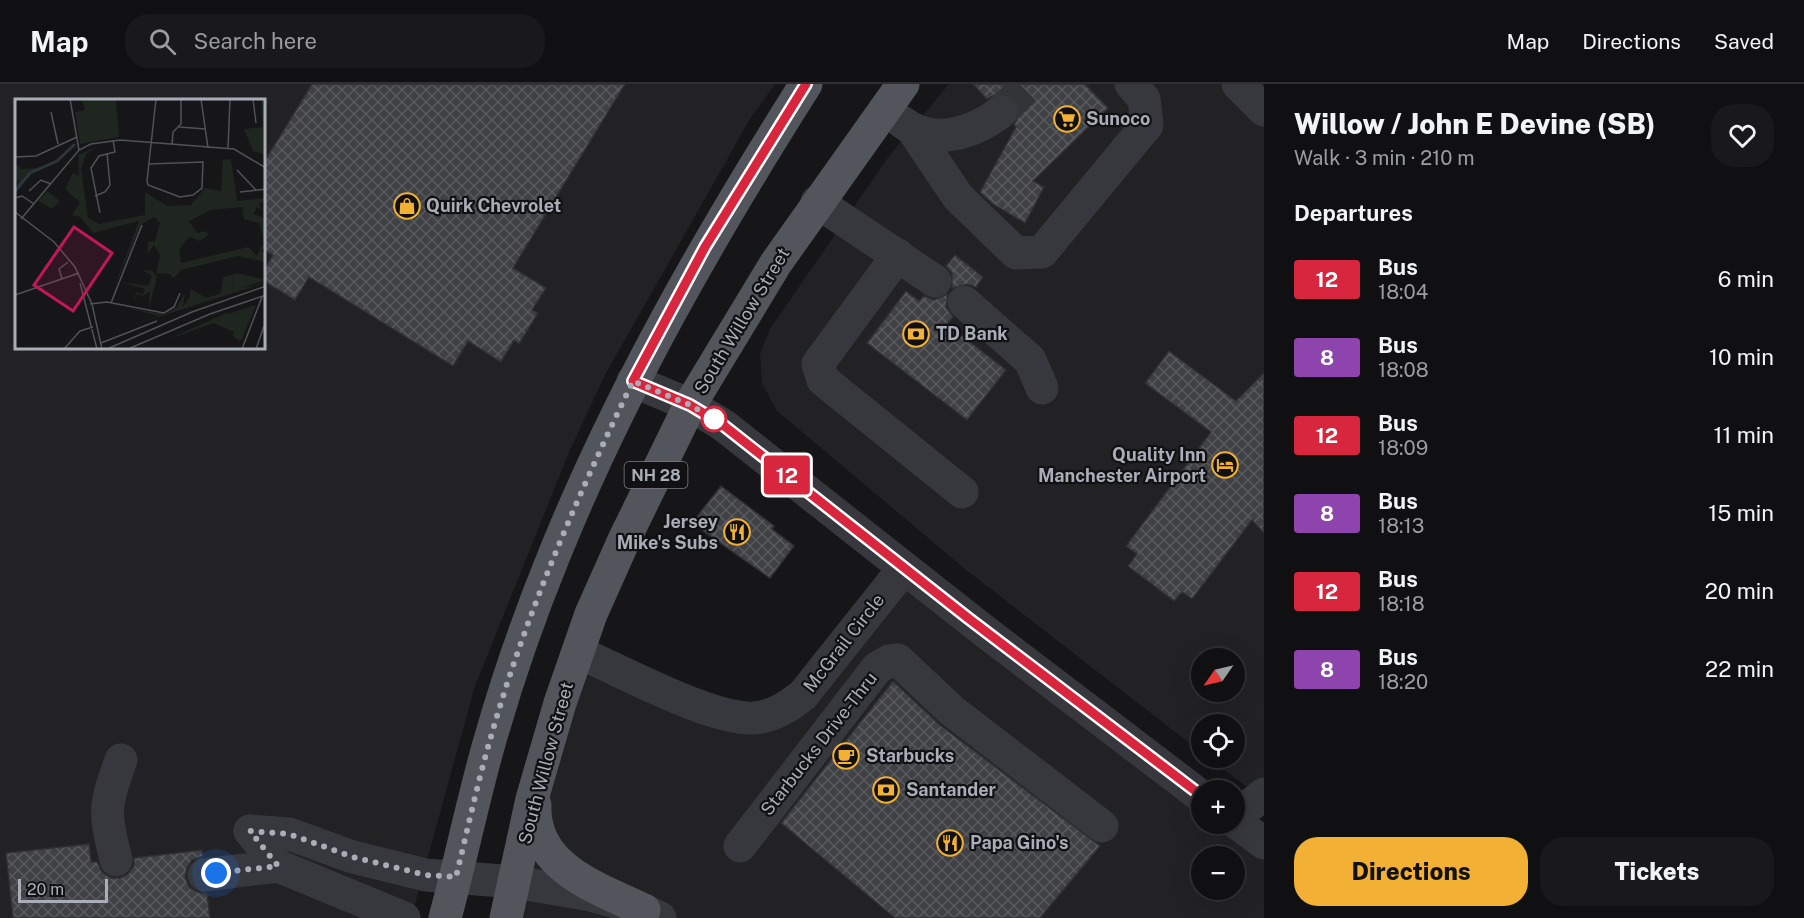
<!DOCTYPE html>
<meta charset="utf-8">
<style>
body{margin:0;font-family:"Public Sans",sans-serif;background:#19191b;color:#f1f3f6;height:100vh;display:flex;flex-direction:column;font-size:22px;white-space:nowrap}
*{box-sizing:border-box;margin:0}
p{font-size:20px;color:#9c9d9f}
.icon{flex:none;width:33px;height:33px;fill:none;stroke:currentColor;stroke-width:2;stroke-linecap:round;stroke-linejoin:round}
.map{position:relative;flex:1;overflow:hidden}
.drawer{display:flex;flex-direction:column;background:#101012;width:540px}
.drawer>*{flex:none}
.badge{padding:0 12px;border-radius:4px;font-size:21px;line-height:39px}
.needle{width:39px;rotate:236deg}
.fabs{position:absolute;left:1191px;top:564px;display:grid;gap:12px}
.fabs a{display:grid;place-items:center;width:54px;height:54px;border-radius:50%;background:#101012;box-shadow:0 6px 24px #0002,0 0 0 2px #303032;font-size:30px}
.scale{position:absolute;left:18px;bottom:15px;width:90px;box-sizing:border-box;padding-left:6px;border:3px solid #a8adb8;border-top:0;font-size:16px;line-height:21px;white-space:nowrap;color:#a8adb8;-webkit-text-stroke:4px #111113;paint-order:stroke}
.you{position:absolute;width:30px;height:30px;margin:-15px;border:4px solid #fff;border-radius:50%;background:#1a73e8;box-shadow:0 0 0 9px #1a73e833}
.map>.badge{position:absolute;translate:-50% -50%;box-shadow:0 0 0 3px #fff}
h2{padding:0 30px;font-size:22px;line-height:54px}
.round{display:grid;place-items:center;flex:none;width:63px;height:63px;border-radius:24px;background:#19191b}
.head{display:flex;align-items:center;justify-content:space-between;height:102px;padding:0 30px}
h1{font-size:28px;font-weight:800;line-height:45px}
.cta{display:flex;gap:12px;margin-top:auto;padding:12px 30px}
.cta a{flex:1;height:69px;border-radius:24px;background:#f2b134;color:#111;font-size:24px;font-weight:800;line-height:69px;text-align:center}
.cta a+a{background:#19191b;color:#f1f3f6}
ul{padding:0;list-style:none}
li{display:flex;align-items:center;gap:18px;height:78px;padding:0 30px}
li div{flex:1}
li b{display:block;font-size:22px}
li em{font-style:normal}
li .badge{min-width:66px;font-weight:700;text-align:center}
header{display:flex;align-items:center;gap:36px;box-sizing:border-box;height:84px;padding:0 30px;background:#101012;border-bottom:2px solid #303032}
header strong{font-size:28px}
nav{display:flex;gap:33px;margin-inline-start:auto;font-size:21px}
.search{width:420px;height:54px;background:#19191b;display:flex;align-items:center;gap:15px;box-sizing:border-box;padding:0 21px;border-radius:24px;color:#9c9d9f;font-size:22px}
main{display:flex;flex:1;min-height:0}
.map>svg:first-child{display:block}
</style>
<header>
<strong>Map</strong>
<div class="search"><svg class="icon" aria-label="search" viewBox="0 0 24 24"><circle cx="10" cy="10" r="6"/><path d="M15 15l6 6"/></svg>Search here</div>
<nav><a>Map</a><a>Directions</a><a>Saved</a></nav>
</header>
<main>
<div class="map">
<svg width="1264" height="834" viewBox="0 0 1264 834">
<defs>
<pattern id="building-cross-hatch" width="8" height="8" patternUnits="userSpaceOnUse" patternTransform="scale(1.5)"><rect width="8" height="8" fill="#404145"/><path d="M0 0l8 8M0 8l8-8" fill="none" stroke="#595a5e"/></pattern>
</defs>
<rect width="100%" height="100%" fill="#161618"/>
<!-- built -->
<g fill="#222225" fill-rule="evenodd">
<path d="M 0,0 L 775,0 L 750,35 L 605,291 L 570,366 L 475,602 L 411,834 L 0,834 ZM 16,16 L 264,16 L 264,264 L 16,264 Z"/>
<path d="M 949,0 L 1264,0 L 1264,716 L 1209,674 L 1234,674 L 1234,640 L 1202,640 L 1201,668 L 965,485 L 776,326 L 762,299 L 760,269 L 770,245 L 889,72 ZM 1202,574 L 1234,574 L 1234,608 L 1202,608 Z"/>
<path d="M 904,484 L 1201,713 L 1202,740 L 1234,740 L 1264,759 L 1264,834 L 506,834 L 578,568 L 772,631 ZM 1202,772 L 1234,772 L 1234,806 L 1202,806 Z"/>
</g>
<!-- building -->
<g fill="url(#building-cross-hatch)" stroke="#303034" stroke-width="1.5">
<path d="M 312,0 L 625,0 L 513,184 L 546,204 L 532,226 L 538,229 L 519,260 L 514,256 L 501,278 L 468,257 L 453,282 L 309,193 L 295,216 L 264,197 L 264,186 L 273,171 L 264,166 L 264,78 Z"/>
<path d="M 973,0 L 1085,0 L 1108,24 L 1033,97 L 1044,103 L 1025,139 L 993,120 L 980,108 L 1016,43 L 1014,41 L 1020,27 L 1017,18 L 1010,11 L 1000,9 L 987,15 Z"/>
<path d="M 955,171 L 983,193 L 976,203 L 967,200 L 952,204 L 952,189 L 946,182 Z"/>
<path d="M 906,207 L 919,217 L 924,212 L 934,216 L 948,210 L 946,223 L 953,233 L 947,240 L 1006,286 L 967,336 L 867,259 Z"/>
<path d="M 1169,267 L 1236,317 L 1264,289 L 1264,449 L 1252,436 L 1192,515 L 1182,508 L 1174,517 L 1128,482 L 1137,470 L 1126,462 L 1211,348 L 1145,299 Z"/>
<path d="M 721,402 L 774,442 L 772,445 L 794,462 L 770,494 L 692,439 Z"/>
<path d="M 893,597 L 940,641 L 1100,762 L 1040,834 L 895,834 L 781,739 Z"/>
<path d="M 89,760 L 91,778 L 97,778 L 102,788 L 111,794 L 120,794 L 128,790 L 134,782 L 134,774 L 202,766 L 203,772 L 192,776 L 187,784 L 185,793 L 189,803 L 197,808 L 207,810 L 210,834 L 13,834 L 6,769 Z"/>
</g>
<g fill="none" stroke-linecap="round" stroke-linejoin="round">
<!-- minor-tunnel -->
<path stroke="#333438" stroke-width="33" stroke-dasharray="33 16" stroke-linecap="butt" d="M 1001,28 L 1029,0"/>
<!-- minor -->
<g stroke="#37383d" stroke-width="33">
<path d="M 1238,0 L 1264,26"/>
<path d="M 902,38 C 933,62 972,50 1001,28"/>
<path d="M 913,46 L 958,113 L 1016,169 L 1042,168 L 1147,41 L 1144,15 L 1131,0"/>
<path d="M 817,118 L 935,197"/>
<path d="M 898,171 L 818,280 L 823,296 L 962,408"/>
<path d="M 964,218 L 1030,276 L 1042,304"/>
<path d="M 633,297 L 690,321 L 723,341 L 983,546 L 1202,713"/>
<path d="M 578,568 C 619,586 713,637 754,634 C 774,632 788,623 803,611 L 904,484"/>
<path d="M 1234,734 L 1264,710"/>
<path d="M 1234,737 L 1264,759"/>
<path d="M 250,747 L 289,750 L 353,773 L 426,791 L 515,798 L 591,811 L 644,826 L 660,834"/>
<path d="M 250,747 L 278,782 L 404,834"/>
<path d="M 740,762 L 877,584 L 889,577 L 898,576 L 951,626 L 1102,742"/>
<path d="M 116,776 C 104,726 104,724 121,676"/>
<path d="M 204,791 L 278,782"/>
</g>
<!-- major -->
<g stroke="#53555c" stroke-width="33">
<path d="M 535,721 C 532,783 597,804 644,826"/>
<path d="M 445,834 C 461,775 473,715 490,656 C 508,593 530,530 555,469 C 622,304 711,150 806,0"/>
<path d="M 506,834 L 532,715 L 560,619 L 591,530 L 624,456 L 690,321 L 776,179 L 903,0"/>
</g>
</g>
<g fill="none" stroke-linecap="round" stroke-linejoin="round">
<!-- line casing -->
<g stroke="#fff" stroke-width="14">
<path id="line" d="M 806,0 L 705,163 L 633,297 L 690,321 L 723,341 L 968,534 L 1202,712"/>
</g>
<!-- line -->
<use href="#line" stroke="#d7263d" stroke-width="9"/>
<!-- walk -->
<path stroke="#a8adb8" stroke-width="6" stroke-dasharray="0 10.8" d="M 216,789 L 278,782 L 250,747 L 289,750 L 353,773 L 426,791 L 456,793 C 467,748 477,701 490,656 C 525,532 577,413 633,297 L 690,321 L 714,335"/>
</g>
<!-- icons -->
<defs>
<g id="supermarket-ring" transform="scale(1.35)"><circle r="9.5" fill="#111113" stroke="#f2b134" stroke-width="1.5"/><path d="M-6-5.5h2.5l.6 2H6L4.5 2H-2.5L-4.4-4H-6ZM-1.5 3.2a1.3 1.3 0 1 0 .1 0ZM3 3.2a1.3 1.3 0 1 0 .1 0Z" fill="#f2b134"/></g>
<g id="shop-ring" transform="scale(1.35)"><circle r="9.5" fill="#111113" stroke="#f2b134" stroke-width="1.5"/><path d="M-5-2.5h2.3a2.7 3.5 0 0 1 5.4 0H5L5.5 6h-11ZM-1.5-2.5h3a1.5 2.3 0 0 0-3 0Z" fill="#f2b134"/></g>
<g id="bank-ring" transform="scale(1.35)"><circle r="9.5" fill="#111113" stroke="#f2b134" stroke-width="1.5"/><path d="M-6-4H6V4H-6ZM0-2.3a2.3 2.3 0 1 0 0 4.6a2.3 2.3 0 1 0 0-4.6Z" fill="#f2b134"/></g>
<g id="hotel-ring" transform="scale(1.35)"><circle r="9.5" fill="#111113" stroke="#f2b134" stroke-width="1.5"/><path d="M-6-4.5h1.5V1H6V5H4.5V3h-9V5H-6ZM-4 0a1.8 1.8 0 1 1 3.6 0ZM.5 0V-2.5h3Q6-2.5 6 0Z" fill="#f2b134"/></g>
<g id="restaurant-ring" transform="scale(1.35)"><circle r="9.5" fill="#111113" stroke="#f2b134" stroke-width="1.5"/><path d="M-5-6h1v4h1v-4h1v4h1v-4h1v5L-1.5 .5V6h-2V.5L-5-1ZM5-6V6H3V1.5H1.5Q1.5-4 5-6Z" fill="#f2b134"/></g>
<g id="cafe-ring" transform="scale(1.35)"><circle r="9.5" fill="#111113" stroke="#f2b134" stroke-width="1.5"/><path d="M-5.5-4.5H6V0H3Q3 3.5 0 3.5H-2.5Q-5.5 3.5-5.5 0ZM3-3.2v2h1.7v-2ZM-6 4.5H4V6H-6Z" fill="#f2b134"/></g>
</defs>
<g fill-rule="evenodd">
<use href="#supermarket-ring" x="1067" y="35"/>
<use href="#shop-ring" x="407" y="122"/>
<use href="#bank-ring" x="916" y="250"/>
<use href="#hotel-ring" x="1225" y="381"/>
<use href="#restaurant-ring" x="737" y="448"/>
<use href="#cafe-ring" x="846" y="672"/>
<use href="#bank-ring" x="886" y="706"/>
<use href="#restaurant-ring" x="950" y="759"/>
</g>
<!-- markers -->
<circle fill="#fff" stroke="#d7263d" stroke-width="3" cx="714" cy="335" r="12"/>
<g text-anchor="middle" stroke-width="4.5" stroke-linejoin="round" paint-order="stroke">
<!-- shield labels -->
<rect fill="#111113" stroke="#7b7e86" stroke-width="1.5" x="624.5" y="378" width="63" height="26" rx="4.5"/>
<g font-size="16" font-weight="bold" fill="#a8adb8">
<text x="656" y="397">NH 28</text>
</g>
<!-- poi labels -->
<g font-size="18" font-weight="bold" fill="#a8adb8" stroke="#111113" text-anchor="start">
<text x="1086" y="41">Sunoco</text>
<text x="426" y="128">Quirk Chevrolet</text>
<text x="936" y="256">TD Bank</text>
<text x="1206" y="377" text-anchor="end">Quality Inn<tspan x="1206" dy="21">Manchester Airport</tspan></text>
<text x="718" y="444" text-anchor="end">Jersey<tspan x="718" dy="21">Mike's Subs</tspan></text>
<text x="866" y="678">Starbucks</text>
<text x="906" y="712">Santander</text>
<text x="970" y="765">Papa Gino's</text>
</g>
<!-- street labels -->
<g font-size="18" fill="#a8adb8" stroke="#111113">
<text transform="translate(742 237) rotate(-59)" y="6">South Willow Street</text>
<text transform="translate(844 559) rotate(-52)" y="6">McGrail Circle</text>
<text transform="translate(819 660) rotate(-52)" y="6">Starbucks Drive-Thru</text>
<text transform="translate(546 679) rotate(-75)" y="6">South Willow Street</text>
</g>
</g>
<!-- overview -->
<g transform="translate(15 15)">
<rect width="250" height="250" fill="#161618"/>
<path d="M 219,175 L 217,191 L 250,184 L 87,236 L 144,217 L 113,209 L 150,215 L 162,208 L 170,193 L 168,208 L 175,197 L 175,190 L 192,199 L 206,194 L 208,179 ZM 234,212 L 225,229 L 219,233 L 199,224 L 154,240 L 209,215 Z" fill="#1e261f"/>
<path d="M 246,0 L 250,0 L 250,56 L 238,52 L 229,30 L 248,28 ZM 84,47 L 71,55 L 66,70 L 73,119 L 84,125 L 130,116 L 130,93 L 152,107 L 176,106 L 190,89 L 206,92 L 208,61 L 216,60 L 222,102 L 250,99 L 250,103 L 244,104 L 247,111 L 242,108 L 238,115 L 250,119 L 250,144 L 244,124 L 229,120 L 227,108 L 196,111 L 174,122 L 182,134 L 191,132 L 194,136 L 184,142 L 175,138 L 170,142 L 164,151 L 166,164 L 233,148 L 242,157 L 246,147 L 250,148 L 245,152 L 250,154 L 250,163 L 223,157 L 166,171 L 159,179 L 153,174 L 141,175 L 145,156 L 139,146 L 132,155 L 133,143 L 140,142 L 145,124 L 140,118 L 126,125 L 98,192 L 124,122 L 78,134 L 65,118 L 57,116 L 65,104 L 50,90 L 58,74 L 64,77 L 63,56 ZM 3,66 L 6,70 L 26,69 L 10,77 L 0,96 L 4,81 L 0,81 L 0,67 ZM 32,92 L 45,102 L 37,110 L 23,102 ZM 128,171 L 138,172 L 142,178 L 134,210 L 135,192 L 128,197 L 122,195 L 119,203 L 121,193 L 128,195 L 130,190 L 106,183 L 133,187 L 137,177 ZM 219,175 L 226,175 L 250,181 L 217,192 ZM 241,206 L 227,240 L 224,242 L 217,236 L 233,213 L 218,216 L 218,213 Z" fill="#1e261f"/>
<path d="M 67,0 L 101,0 L 104,38 L 65,45 L 60,13 L 70,11 Z" fill="#1e261f"/>
<path fill="none" stroke="#2c353c" stroke-width="3" d="M 0,92 L 15,74 L 42,62 L 60,45"/>
<path fill="none" stroke="#505258" stroke-width="1.5" d="M 55,0 L 64,51M 186,0 L 193,49M 238,0 L 241,24M 36,13 L 43,45M 164,28 L 191,30M 157,46 L 158,33 L 166,25 L 166,0M 213,50 L 215,0M 0,58 L 21,57 L 62,38M 134,65 L 188,63 L 187,89 L 178,96 L 165,98 L 133,86 L 132,82 L 141,0M 222,71 L 241,91M 14,92 L 26,81 L 36,85M 225,93 L 251,90M 80,97 L 90,93 L 95,86 L 92,54M 0,99 L 7,97 L 19,105M 0,113 L 39,143 L 60,168 L 77,205 L 87,250M 85,114 L 76,69 L 84,57 L 100,53 L 98,41M 6,120 L 64,51 L 76,45 L 105,41 L 219,50 L 251,69M 47,180 L 44,170 L 53,163M 65,184 L 82,250M 0,196 L 64,174M 96,204 L 127,126M 75,205 L 92,203 L 149,214 L 159,208 L 165,194M 86,244 L 142,222M 49,250 L 65,232 L 78,228M 92,250 L 177,213 L 251,187M 113,250 L 195,215 L 251,196M 227,250 L 247,198M 241,250 L 249,227"/>
<path fill="#c2185b" fill-opacity="0.15" stroke="#c2185b" stroke-width="3" d="M 59,128 L 97,154 L 58,212 L 19,186 Z"/>
<rect width="250" height="250" fill="none" stroke="#a8adb8" stroke-width="3"/>
</g>
</svg>
<div class="fabs">
<a><svg class="needle" viewBox="-14 -14 28 28"><path d="M0-13l5 13h-10z" fill="#e53935"/><path d="M0 13l5-13h-10z" fill="#9c9d9f"/></svg></a>
<a><svg class="icon" aria-label="locate" viewBox="0 0 24 24"><circle cx="12" cy="12" r="6"/><path d="M12 2v4M12 18v4M2 12h4M18 12h4"/></svg></a>
<a>+</a>
<a>−</a>
</div>
<div class="scale">20 m</div>
<div class="you" style="left:216px;top:789px"></div>
<b class="badge" style="left:787px;top:391px;background:#d7263d;color:#fff">12</b>
</div>
<section class="drawer">
<div class="head"><div><h1>Willow / John E Devine (SB)</h1><p>Walk · 3 min · 210 m</p></div><a class="round"><svg class="icon" aria-label="heart" viewBox="0 0 24 24"><path d="M12 20l-8-8c-3-5 5-10 8-4 3-6 11-1 8 4z"/></svg></a></div>
<h2>Departures</h2>
<ul>
<li><span class="badge" style="background:#d7263d;color:#fff">12</span><div><b>Bus</b><p>18:04</p></div><em>6 min</em></li>
<li><span class="badge" style="background:#8e44ad;color:#fff">8</span><div><b>Bus</b><p>18:08</p></div><em>10 min</em></li>
<li><span class="badge" style="background:#d7263d;color:#fff">12</span><div><b>Bus</b><p>18:09</p></div><em>11 min</em></li>
<li><span class="badge" style="background:#8e44ad;color:#fff">8</span><div><b>Bus</b><p>18:13</p></div><em>15 min</em></li>
<li><span class="badge" style="background:#d7263d;color:#fff">12</span><div><b>Bus</b><p>18:18</p></div><em>20 min</em></li>
<li><span class="badge" style="background:#8e44ad;color:#fff">8</span><div><b>Bus</b><p>18:20</p></div><em>22 min</em></li>
</ul>
<div class="cta"><a>Directions</a><a>Tickets</a></div>
</section>
</main>
